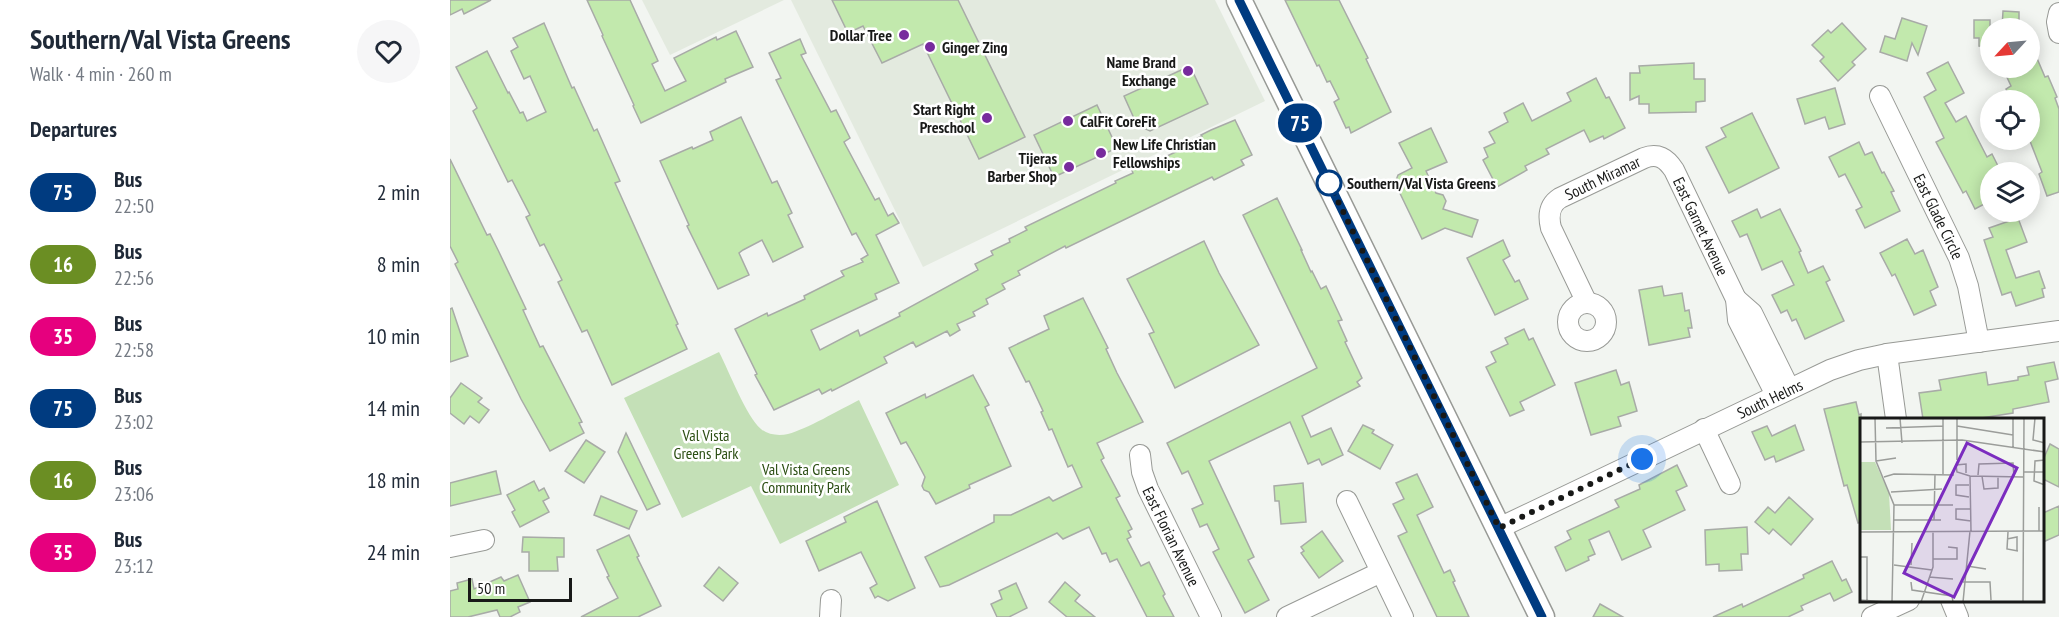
<!DOCTYPE html>
<meta charset="utf-8">
<style>
body{margin:0;font-family:"PT Sans Narrow",sans-serif;background:#f6f6f7;color:#1f2937;height:100vh;display:flex;flex-direction:column;font-size:22px;white-space:nowrap}
*{box-sizing:border-box;margin:0}
p{font-size:20px;color:#747a83}
.icon{flex:none;width:33px;height:33px;fill:none;stroke:currentColor;stroke-width:2;stroke-linecap:round;stroke-linejoin:round}
.map{position:relative;flex:1;overflow:hidden}
.details{display:flex;flex-direction:column;background:#fff;width:450px}
.details>*{flex:none}
.badge{padding:0 12px;border-radius:20px;font-size:21px;line-height:39px}
.needle{width:39px;rotate:244deg}
.tools{position:absolute;left:1530px;top:18px;display:grid;gap:12px}
.tools a{display:grid;place-items:center;width:60px;height:60px;border-radius:50%;background:#fff;box-shadow:0 3px 15px #0003;font-size:30px}
.scale{position:absolute;left:18px;bottom:15px;width:104px;box-sizing:border-box;padding-left:6px;border:3px solid #181918;border-top:0;font-size:16px;line-height:21px;white-space:nowrap;color:#181918;-webkit-text-stroke:4px #fff;paint-order:stroke}
.you{position:absolute;width:30px;height:30px;margin:-15px;border:4px solid #fff;border-radius:50%;background:#1a73e8;box-shadow:0 0 0 9px #1a73e833}
.map>.badge{position:absolute;translate:-50% -50%;box-shadow:0 0 0 3px #fff}
h2{padding:0 30px;font-size:22px;line-height:54px}
.round{display:grid;place-items:center;flex:none;width:63px;height:63px;border-radius:32px;background:#f6f6f7}
.overview{display:flex;align-items:center;justify-content:space-between;height:102px;padding:0 30px}
h1{font-size:28px;font-weight:700;line-height:45px}
ul{padding:0;list-style:none}
li{display:flex;align-items:center;gap:18px;height:72px;padding:0 30px}
li div{flex:1}
li b{display:block;font-size:22px}
li em{font-style:normal}
li .badge{min-width:66px;font-weight:700;text-align:center}
main{display:flex;flex:1;min-height:0}
.map>svg:first-child{display:block}
</style>
<main>
<section class="details">
<div class="overview"><div><h1>Southern/Val Vista Greens</h1><p>Walk · 4 min · 260 m</p></div><a class="round"><svg class="icon" aria-label="heart" viewBox="0 0 24 24"><path d="M12 20l-8-8c-3-5 5-10 8-4 3-6 11-1 8 4z"/></svg></a></div>
<h2>Departures</h2>
<ul>
<li><span class="badge" style="background:#003b80;color:#fff">75</span><div><b>Bus</b><p>22:50</p></div><em>2 min</em></li>
<li><span class="badge" style="background:#6b8e23;color:#fff">16</span><div><b>Bus</b><p>22:56</p></div><em>8 min</em></li>
<li><span class="badge" style="background:#e6007e;color:#fff">35</span><div><b>Bus</b><p>22:58</p></div><em>10 min</em></li>
<li><span class="badge" style="background:#003b80;color:#fff">75</span><div><b>Bus</b><p>23:02</p></div><em>14 min</em></li>
<li><span class="badge" style="background:#6b8e23;color:#fff">16</span><div><b>Bus</b><p>23:06</p></div><em>18 min</em></li>
<li><span class="badge" style="background:#e6007e;color:#fff">35</span><div><b>Bus</b><p>23:12</p></div><em>24 min</em></li>
</ul>
</section>
<div class="map">
<svg width="1609" height="617" viewBox="0 0 1609 617">
<rect width="100%" height="100%" fill="#f2f5f1"/>
<!-- built -->
<g fill="#e3eadf">
<path d="M 192,0 L 334,0 L 220,55 Z"/>
<path d="M 341,0 L 765,0 L 815,101 L 473,267 Z"/>
</g>
<!-- green -->
<path fill="#c4e0b7" d="M 269,352 C 279,371 296,416 311,429 C 318,435 329,436 338,434 C 357,429 389,410 409,400 L 449,485 L 330,544 L 301,486 L 232,518 L 174,398 Z"/>
<!-- building -->
<g fill="#c2e9ad" stroke="#a8aba7" stroke-width="1.5">
<path d="M 0,0 L 41,0 L 14,14 L 12,9 L 0,15 Z"/>
<path d="M 137,0 L 180,0 L 208,61 L 202,64 L 215,91 L 236,81 L 224,58 L 266,37 L 267,40 L 286,31 L 303,67 L 275,79 L 276,82 L 191,123 L 183,106 L 184,105 L 152,36 L 153,35 Z"/>
<path d="M 382,0 L 508,0 L 575,137 L 529,159 L 473,44 L 432,63 L 413,26 L 398,33 Z"/>
<path d="M 835,0 L 889,0 L 918,58 L 916,59 L 941,112 L 901,133 L 899,127 L 896,128 L 884,102 L 889,99 L 880,81 L 877,82 L 869,65 L 867,66 Z"/>
<path d="M 1553,11 L 1569,12 L 1569,28 L 1552,28 Z"/>
<path d="M 1452,18 L 1477,26 L 1468,55 L 1462,43 L 1457,61 L 1430,52 L 1435,36 L 1445,39 Z"/>
<path d="M 1524,20 L 1540,20 L 1540,47 L 1529,46 L 1529,38 L 1524,38 Z"/>
<path d="M 94,23 L 122,88 L 124,87 L 144,131 L 147,129 L 170,181 L 165,183 L 170,194 L 228,324 L 226,325 L 237,349 L 162,385 L 137,330 L 132,332 L 108,282 L 112,280 L 94,244 L 90,246 L 76,217 L 80,215 L 62,180 L 58,182 L 23,111 L 27,108 L 6,67 L 37,51 L 58,93 L 59,92 L 70,113 L 73,112 L 77,121 L 96,112 L 80,76 L 74,79 L 61,51 L 68,47 L 63,38 Z"/>
<path d="M 1392,23 L 1416,49 L 1402,62 L 1405,65 L 1388,81 L 1370,61 L 1374,57 L 1362,45 L 1378,30 L 1381,33 Z"/>
<path d="M 350,39 L 356,53 L 351,55 L 381,112 L 386,110 L 400,138 L 394,142 L 425,200 L 429,198 L 438,216 L 443,213 L 449,223 L 426,235 L 449,283 L 425,294 L 427,299 L 361,330 L 370,350 L 408,330 L 410,336 L 450,316 L 449,313 L 528,270 L 525,264 L 543,255 L 541,251 L 560,242 L 559,239 L 577,230 L 575,227 L 666,183 L 665,181 L 683,173 L 681,168 L 695,162 L 696,166 L 732,149 L 731,146 L 752,136 L 751,135 L 761,130 L 785,120 L 802,155 L 791,160 L 794,165 L 764,180 L 762,177 L 616,248 L 615,246 L 568,271 L 570,275 L 552,284 L 555,289 L 536,299 L 538,304 L 523,312 L 525,316 L 507,324 L 510,330 L 500,336 L 497,331 L 466,347 L 463,342 L 434,357 L 437,363 L 382,391 L 381,389 L 372,394 L 369,389 L 324,410 L 305,375 L 307,374 L 285,329 L 317,313 L 318,316 L 355,299 L 354,296 L 394,276 L 391,271 L 413,262 L 411,259 L 418,255 L 406,233 L 402,235 L 326,80 L 331,78 L 319,53 Z"/>
<path d="M 1580,42 L 1595,77 L 1598,76 L 1607,97 L 1605,98 L 1609,109 L 1609,192 L 1597,196 L 1589,174 L 1592,172 L 1580,141 L 1580,100 L 1561,100 L 1556,89 L 1561,86 L 1555,73 L 1567,68 L 1580,68 Z"/>
<path d="M 1498,62 L 1514,93 L 1495,103 L 1506,122 L 1516,116 L 1537,157 L 1542,154 L 1551,172 L 1540,172 L 1540,201 L 1525,209 L 1516,191 L 1513,193 L 1486,142 L 1494,138 L 1474,97 L 1486,90 L 1477,73 Z"/>
<path d="M 1244,63 L 1244,79 L 1255,79 L 1255,101 L 1246,102 L 1246,112 L 1199,113 L 1199,104 L 1189,104 L 1189,96 L 1180,100 L 1180,73 L 1190,73 L 1189,66 Z"/>
<path d="M 740,66 L 758,104 L 700,131 L 687,125 L 674,96 Z"/>
<path d="M 1146,78 L 1156,98 L 1159,97 L 1175,128 L 1154,139 L 1153,136 L 1140,142 L 1134,130 L 1096,149 L 1099,154 L 1075,166 L 1077,170 L 1047,187 L 1033,160 L 1038,157 L 1034,148 L 1045,143 L 1039,132 L 1058,122 L 1054,113 L 1073,103 L 1082,121 L 1121,101 L 1117,93 Z"/>
<path d="M 1385,88 L 1395,124 L 1379,129 L 1375,117 L 1355,124 L 1347,99 Z"/>
<path d="M 647,105 L 667,148 L 604,177 L 584,135 Z"/>
<path d="M 1302,113 L 1329,168 L 1279,193 L 1256,147 L 1276,137 L 1271,128 Z"/>
<path d="M 291,117 L 322,183 L 327,181 L 342,213 L 338,215 L 353,247 L 323,262 L 312,240 L 293,250 L 289,253 L 299,275 L 268,289 L 237,226 L 239,225 L 210,161 L 242,147 L 243,149 L 263,140 L 260,132 Z"/>
<path d="M 981,128 L 997,162 L 976,171 L 986,193 L 993,195 L 996,201 L 993,209 L 1028,220 L 1022,237 L 995,228 L 972,239 L 945,183 L 948,175 L 962,168 L 949,143 Z"/>
<path d="M 1409,142 L 1415,155 L 1422,152 L 1432,173 L 1434,172 L 1444,191 L 1441,192 L 1450,211 L 1415,228 L 1406,210 L 1412,207 L 1395,174 L 1389,177 L 1379,157 Z"/>
<path d="M 0,159 L 37,235 L 40,234 L 48,250 L 76,309 L 73,310 L 90,347 L 93,346 L 132,422 L 129,423 L 134,433 L 100,451 L 71,399 L 5,264 L 8,262 L 0,246 Z"/>
<path d="M 827,198 L 852,250 L 851,250 L 861,272 L 862,271 L 871,289 L 876,286 L 892,320 L 888,321 L 897,341 L 895,342 L 912,378 L 907,382 L 910,386 L 852,416 L 861,437 L 881,428 L 893,455 L 872,465 L 869,459 L 858,464 L 840,422 L 759,461 L 804,557 L 798,560 L 819,600 L 795,613 L 763,552 L 769,549 L 757,524 L 750,527 L 742,509 L 753,504 L 738,471 L 732,474 L 717,443 L 867,368 L 793,215 Z"/>
<path d="M 1307,209 L 1311,218 L 1330,209 L 1351,251 L 1349,252 L 1358,273 L 1373,266 L 1380,280 L 1376,282 L 1394,321 L 1355,339 L 1346,319 L 1342,321 L 1337,310 L 1331,313 L 1322,295 L 1344,285 L 1332,261 L 1312,270 L 1297,234 L 1290,237 L 1282,221 Z"/>
<path d="M 1568,218 L 1577,242 L 1556,250 L 1566,278 L 1589,271 L 1595,288 L 1592,289 L 1594,297 L 1566,306 L 1561,292 L 1552,295 L 1534,240 L 1543,237 L 1539,228 Z"/>
<path d="M 1457,239 L 1465,254 L 1473,250 L 1488,287 L 1480,291 L 1486,305 L 1464,315 L 1445,274 L 1442,276 L 1430,253 Z"/>
<path d="M 1053,240 L 1060,256 L 1053,260 L 1065,282 L 1069,280 L 1078,299 L 1045,315 L 1017,258 Z"/>
<path d="M 754,241 L 769,273 L 809,345 L 725,388 L 699,334 L 704,332 L 677,279 Z"/>
<path d="M 1212,286 L 1214,296 L 1232,293 L 1235,311 L 1239,310 L 1242,328 L 1238,328 L 1240,337 L 1199,345 L 1189,290 Z"/>
<path d="M 633,298 L 658,348 L 656,349 L 667,373 L 693,422 L 647,443 L 654,458 L 651,460 L 670,496 L 666,498 L 682,529 L 678,531 L 681,537 L 677,539 L 691,566 L 699,562 L 715,594 L 713,596 L 724,617 L 697,617 L 667,559 L 660,562 L 656,553 L 652,554 L 639,527 L 613,539 L 607,533 L 499,585 L 490,587 L 475,557 L 544,522 L 544,515 L 561,515 L 599,497 L 603,501 L 632,487 L 622,465 L 618,467 L 602,429 L 599,430 L 591,412 L 593,411 L 579,381 L 576,382 L 559,348 L 599,329 L 594,316 Z"/>
<path d="M 2,308 L 18,356 L 0,362 L 0,309 Z"/>
<path d="M 1074,329 L 1079,340 L 1083,338 L 1105,385 L 1070,402 L 1074,410 L 1060,416 L 1036,367 L 1046,362 L 1041,352 L 1058,344 L 1055,338 Z"/>
<path d="M 1604,362 L 1608,379 L 1595,382 L 1599,402 L 1563,409 L 1563,413 L 1525,419 L 1473,419 L 1469,393 L 1491,390 L 1489,380 L 1536,372 L 1538,385 L 1568,380 L 1568,377 L 1579,375 L 1577,367 Z"/>
<path d="M 1166,370 L 1171,385 L 1179,382 L 1187,411 L 1168,417 L 1171,426 L 1141,435 L 1125,383 Z"/>
<path d="M 523,375 L 539,405 L 535,407 L 561,466 L 519,485 L 520,488 L 486,504 L 479,492 L 474,490 L 472,486 L 475,477 L 464,456 L 456,442 L 451,444 L 436,413 L 475,394 L 476,398 Z"/>
<path d="M 11,383 L 32,398 L 28,402 L 39,410 L 29,423 L 20,416 L 14,424 L 0,413 L 0,398 Z"/>
<path d="M 1406,402 L 1409,415 L 1411,414 L 1411,522 L 1408,523 L 1397,485 L 1394,486 L 1374,409 Z"/>
<path d="M 913,425 L 924,430 L 922,433 L 943,445 L 930,469 L 898,451 Z"/>
<path d="M 1345,425 L 1354,450 L 1326,462 L 1324,456 L 1315,460 L 1302,432 L 1317,426 L 1322,436 Z"/>
<path d="M 176,433 L 210,504 L 197,510 L 168,452 Z"/>
<path d="M 136,440 L 155,452 L 134,483 L 115,471 Z"/>
<path d="M 1600,444 L 1609,449 L 1609,487 L 1593,479 L 1593,460 Z"/>
<path d="M 1227,465 L 1237,486 L 1226,491 L 1235,510 L 1193,530 L 1201,547 L 1172,560 L 1159,531 L 1139,540 L 1145,554 L 1138,557 L 1139,560 L 1116,571 L 1105,547 L 1121,539 L 1117,531 L 1169,507 L 1165,500 L 1190,489 L 1189,485 Z"/>
<path d="M 46,471 L 51,494 L 0,506 L 0,483 Z"/>
<path d="M 967,474 L 983,507 L 967,515 L 994,573 L 1000,570 L 1005,581 L 1003,582 L 1019,617 L 987,617 L 948,536 L 957,532 L 943,504 L 954,499 L 946,483 Z"/>
<path d="M 84,481 L 89,491 L 94,488 L 99,498 L 93,501 L 99,512 L 70,527 L 62,512 L 65,510 L 57,495 Z"/>
<path d="M 853,483 L 856,522 L 831,524 L 829,501 L 825,501 L 824,486 Z"/>
<path d="M 151,496 L 187,511 L 179,529 L 144,515 Z"/>
<path d="M 1339,497 L 1363,519 L 1341,545 L 1323,529 L 1319,534 L 1305,522 L 1318,507 L 1325,513 Z"/>
<path d="M 427,501 L 465,588 L 438,601 L 428,596 L 425,598 L 420,588 L 427,584 L 411,552 L 369,571 L 356,541 L 396,522 L 394,517 Z"/>
<path d="M 1609,506 L 1609,535 L 1593,542 L 1593,513 Z"/>
<path d="M 1297,527 L 1298,554 L 1291,554 L 1292,570 L 1269,571 L 1269,564 L 1256,565 L 1255,530 Z"/>
<path d="M 872,531 L 893,561 L 869,578 L 851,553 L 854,551 L 851,547 Z"/>
<path d="M 179,535 L 189,556 L 187,557 L 211,606 L 188,617 L 131,617 L 168,598 L 157,577 L 159,576 L 147,550 Z"/>
<path d="M 73,537 L 114,538 L 114,557 L 107,557 L 108,571 L 79,571 L 79,552 L 72,552 Z"/>
<path d="M 1382,561 L 1392,581 L 1396,579 L 1402,592 L 1384,601 L 1380,593 L 1351,606 L 1353,610 L 1338,617 L 1263,617 L 1292,604 L 1293,607 L 1354,578 L 1353,575 Z"/>
<path d="M 269,567 L 288,583 L 273,601 L 254,586 Z"/>
<path d="M 68,575 L 80,602 L 68,607 L 70,612 L 60,617 L 50,617 L 47,610 L 18,617 L 0,617 L 0,591 L 8,589 L 7,583 L 22,579 L 24,589 L 51,577 L 54,581 Z"/>
<path d="M 615,582 L 630,595 L 625,601 L 645,617 L 617,617 L 599,602 Z"/>
<path d="M 566,583 L 577,608 L 559,617 L 547,617 L 541,604 L 552,599 L 549,591 Z"/>
<path d="M 1150,604 L 1173,617 L 1143,617 Z"/>
</g>
<g fill="none" stroke-linecap="round" stroke-linejoin="round">
<!-- minor casing -->
<g stroke="#989a96" stroke-width="22">
<g id="minor">
<path d="M 1609,13 L 1607,22 L 1609,33"/>
<path id="s1" d="M 1430,96 L 1509,258 L 1518,286 L 1529,342"/>
<path d="M 1286,299 L 1302,313 L 1339,388"/>
<path id="s2" d="M 1137,303 L 1101,228 C 1098,216 1099,205 1110,198 L 1194,158 C 1208,153 1216,158 1224,170 L 1286,299 L 1288,320 L 1326,395"/>
<circle cx="1137" cy="322" r="19"/>
<path d="M 1437,354 L 1446,419"/>
<path d="M 1254,429 L 1280,484"/>
<path id="s3" d="M 690,455 L 692,472 L 698,489 L 761,617"/>
<path d="M 897,501 L 953,617"/>
<path id="s4" d="M 1049,528 L 1380,370 L 1409,360 L 1437,354 L 1609,331"/>
<path d="M 0,547 L 34,540"/>
<path d="M 1501,600 L 1508,617"/>
<path d="M 380,617 L 381,600"/>
<path d="M 837,617 L 931,572"/>
<path d="M 1422,617 L 1459,600"/>
</g>
</g>
<!-- major casing -->
<g stroke="#989a96" stroke-width="27">
<path id="major" d="M 789,0 L 1092,617"/>
</g>
<!-- minor -->
<use href="#minor" stroke="#fff" stroke-width="20"/>
<!-- major -->
<use href="#major" stroke="#fff" stroke-width="24"/>
</g>
<g fill="none" stroke-linecap="round" stroke-linejoin="round">
<!-- line casing -->
<g stroke="#fff" stroke-width="14">
<path id="line" d="M 789,0 L 1092,617"/>
</g>
<!-- line -->
<use href="#line" stroke="#003b80" stroke-width="9"/>
<!-- walk -->
<path stroke="#181918" stroke-width="6" stroke-dasharray="0 10.8" d="M 879,183 L 1049,528 L 1192,459"/>
</g>
<!-- markers -->
<g fill="#772b9d" stroke="#fff" stroke-width="2">
<circle cx="454" cy="35" r="6"/>
<circle cx="480" cy="47" r="6"/>
<circle cx="738" cy="71" r="6"/>
<circle cx="537" cy="118" r="6"/>
<circle cx="618" cy="121" r="6"/>
<circle cx="651" cy="153" r="6"/>
<circle cx="619" cy="167" r="6"/>
</g>
<circle fill="#fff" stroke="#003b80" stroke-width="3" cx="879" cy="183" r="12"/>
<g text-anchor="middle" stroke-width="5" stroke-linejoin="round" paint-order="stroke">
<!-- poi labels -->
<g font-size="16" font-weight="bold" fill="#181918" stroke="#fff" text-anchor="end">
<text x="442" y="41">Dollar Tree</text>
<text x="492" y="53" text-anchor="start">Ginger Zing</text>
<text x="726" y="68">Name Brand<tspan x="726" dy="18">Exchange</tspan></text>
<text x="525" y="115">Start Right<tspan x="525" dy="18">Preschool</tspan></text>
<text x="630" y="127" text-anchor="start">CalFit CoreFit</text>
<text x="663" y="150" text-anchor="start">New Life Christian<tspan x="663" dy="18">Fellowships</tspan></text>
<text x="607" y="164">Tijeras<tspan x="607" dy="18">Barber Shop</tspan></text>
</g>
<!-- street labels -->
<g font-size="16" fill="#181918" stroke="#fff">
<text dy="6" stroke="none"><textPath href="#s2" startOffset="164">South Miramar</textPath></text>
<text dy="6" stroke="none"><textPath href="#s1" startOffset="134">East Glade Circle</textPath></text>
<text dy="6" stroke="none"><textPath href="#s2" startOffset="308">East Garnet Avenue</textPath></text>
<text dy="6" stroke="none"><textPath href="#s4" startOffset="300">South Helms</textPath></text>
<text dy="6" stroke="none"><textPath href="#s3" startOffset="88">East Florian Avenue</textPath></text>
</g>
<!-- stop labels -->
<g font-size="16" font-weight="bold" fill="#181918" stroke="#fff" text-anchor="start">
<text x="897" y="189">Southern/Val Vista Greens</text>
</g>
<!-- park labels -->
<g font-size="16" fill="#2b4e13" stroke="#fff">
<text x="256" y="441">Val Vista<tspan x="256" dy="18">Greens Park</tspan></text>
<text x="356" y="475">Val Vista Greens<tspan x="356" dy="18">Community Park</tspan></text>
</g>
</g>
<!-- overview -->
<g transform="translate(1410 418)">
<rect width="184" height="184" fill="#f2f5f1"/>
<path d="M 0,44 L 15,44 L 29,75 L 31,112 L 0,112 Z" fill="#c4e0b7"/>
<path fill="none" stroke="#9b9d9a" stroke-width="1.5" d="M 15,0 L 16,43 L 34,87 L 32,184M 40,0 L 42,25M 97,0 L 97,42M 153,0 L 153,31M 175,0 L 173,22 L 185,25M 97,8 L 153,17M 26,10 L 83,8M 0,24 L 102,22 L 185,34M 185,42 L 175,43 L 174,63 L 185,67M 16,43 L 36,40M 164,54 L 185,54M 106,55 L 106,46 L 96,47 L 97,54 L 110,58 L 163,59M 83,56 L 83,0M 118,57 L 119,46 L 153,45 L 154,59M 110,58 L 111,113M 122,58 L 124,71 L 138,70 L 138,58M 24,59 L 34,56 L 94,57M 109,67 L 96,67 L 96,77 L 109,79M 31,74 L 82,71M 34,87 L 93,87M 111,91 L 96,91 L 96,101 L 111,103M 34,102 L 81,102M 74,102 L 75,56M 179,113 L 179,89M 0,114 L 185,113M 148,114 L 147,131 L 158,133M 147,121 L 157,119 L 157,133M 0,139 L 7,139 L 7,182M 73,141 L 97,141 L 97,130 L 88,129M 34,147 L 72,152M 51,147 L 52,125M 107,148 L 126,151M 69,159 L 93,161M 51,164 L 52,172 L 92,178 L 93,184M 103,164 L 130,164 L 131,182M 0,182 L 27,184M 61,184 L 73,149 L 73,113M 103,184 L 110,113M 163,184 L 164,0"/>
<path fill="#7b2cbf" fill-opacity="0.15" stroke="#7b2cbf" stroke-width="3" d="M 107,25 L 157,50 L 94,179 L 44,155 Z"/>
<rect width="184" height="184" fill="none" stroke="#181918" stroke-width="3"/>
</g>
</svg>
<div class="tools">
<a><svg class="needle" viewBox="-14 -14 28 28"><path d="M0-13l5 13h-10z" fill="#e53935"/><path d="M0 13l5-13h-10z" fill="#747a83"/></svg></a>
<a><svg class="icon" aria-label="locate" viewBox="0 0 24 24"><circle cx="12" cy="12" r="6"/><path d="M12 2v4M12 18v4M2 12h4M18 12h4"/></svg></a>
<a><svg class="icon" aria-label="layers" viewBox="0 0 24 24"><path d="M12 4l9 5-9 5-9-5zM3 14l9 5 9-5"/></svg></a>
</div>
<div class="scale">50 m</div>
<div class="you" style="left:1192px;top:459px"></div>
<b class="badge" style="left:850px;top:123px;background:#003b80;color:#fff">75</b>
</div>
</main>
